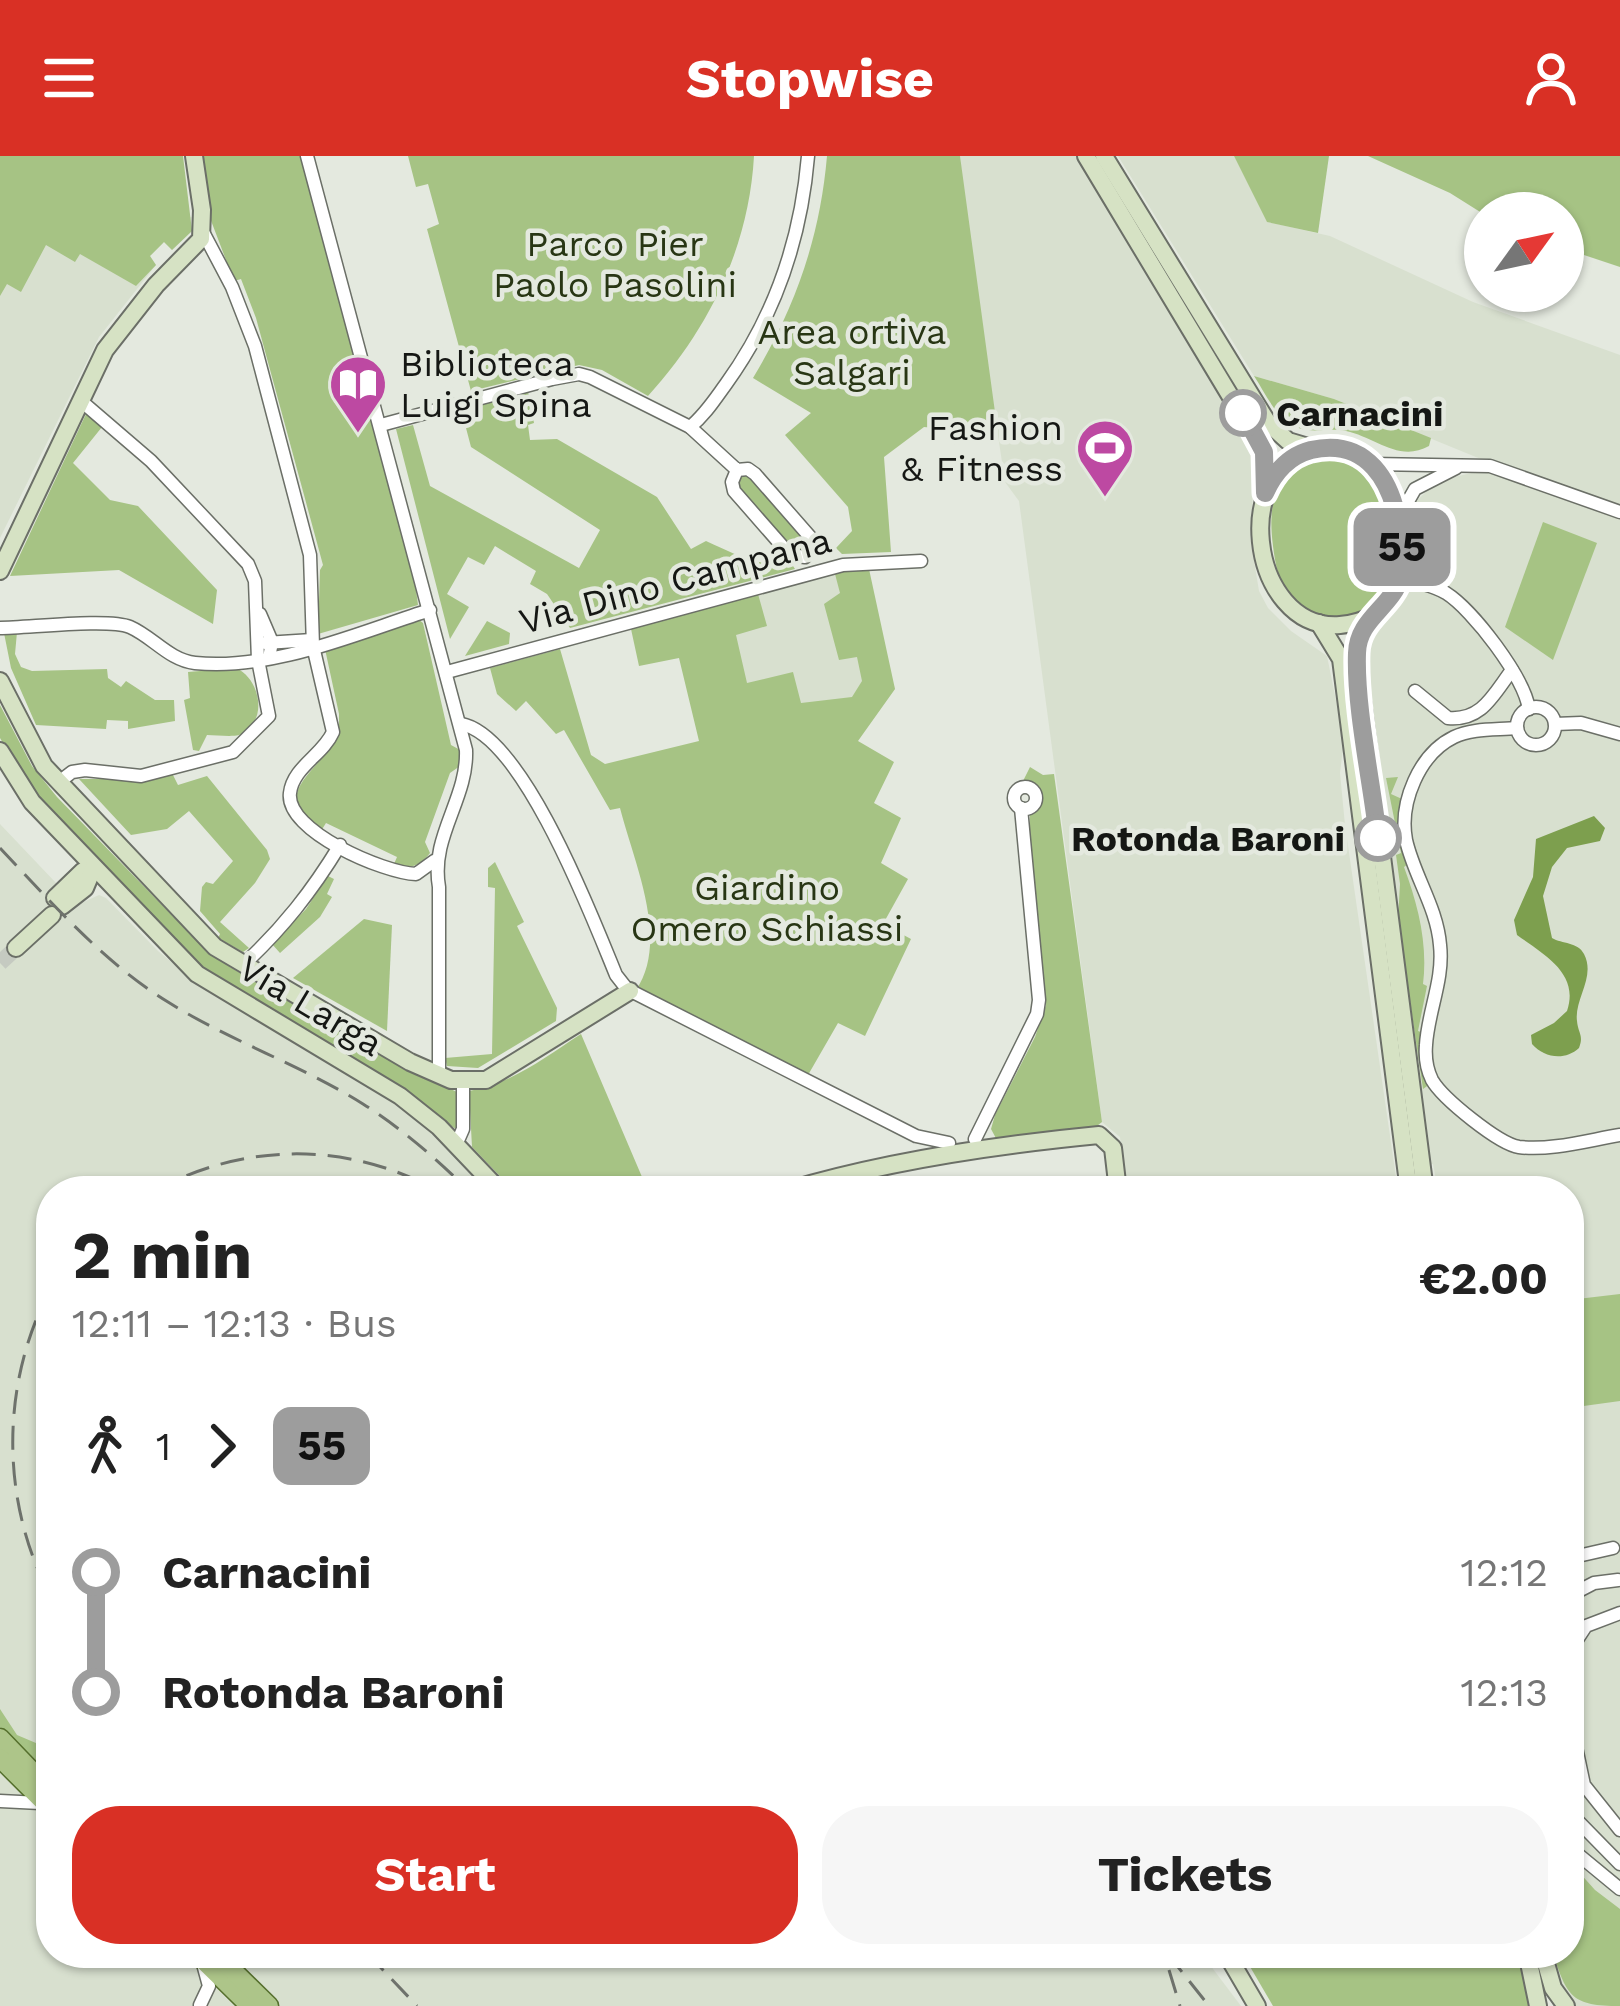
<!DOCTYPE html>
<meta charset="utf-8">
<style>
body{margin:0;font-family:"Work Sans",sans-serif;background:#f6f6f6;color:#222;height:100vh;display:flex;flex-direction:column;font-size:45px;white-space:nowrap}
*{box-sizing:border-box;margin:0}
p{font-size:39px;color:#767676}
.icon{flex:none;width:66px;height:66px;fill:none;stroke:currentColor;stroke-width:2;stroke-linecap:round;stroke-linejoin:round}
.map{position:relative;flex:1;overflow:hidden}
.drawer{position:absolute;left:36px;top:1020px;width:1548px;height:792px;display:flex;flex-direction:column;background:#fff;border-radius:48px;box-shadow:0 3px 9px #0004}
.drawer>*{flex:none}
.badge{padding:0 24px;border-radius:18px;font-size:42px;line-height:78px}
.needle{width:78px;rotate:57deg}
.buttons{position:absolute;left:1464px;top:36px;display:grid;gap:24px}
.buttons a{display:grid;place-items:center;width:120px;height:120px;border-radius:50%;background:#fff;box-shadow:0 3px 9px #0004;font-size:60px}
.map>.badge{position:absolute;translate:-50% -50%;box-shadow:0 0 0 6px #fff}
.legs{display:flex;align-items:center;gap:18px;height:132px;padding:0 36px;font-size:39px}
.legs p{margin-inline-start:auto}
.head{display:flex;align-items:center;justify-content:space-between;height:204px;padding:0 36px}
h1{font-size:66px;font-weight:700;line-height:90px}
.action{display:flex;gap:24px;margin-top:auto;padding:24px 36px}
.action a{flex:1;height:138px;border-radius:48px;background:#d93025;color:#fff;font-size:48px;font-weight:700;line-height:138px;text-align:center}
.action a+a{background:#f6f6f6;color:#222}
ul{padding:0 36px;list-style:none}
li{display:flex;align-items:center;gap:42px;height:120px;font-size:45px}
li i{display:grid;place-items:center;width:18px;height:100%;margin:0 15px;background:currentColor}
li i::after{content:'';width:30px;height:30px;margin:-15px;border:9px solid;border-radius:50%;background:#fff}
li p{margin-inline-start:auto}
li:first-child i{background:linear-gradient(#0000 50%,currentColor 0)}
li:last-child i{background:linear-gradient(currentColor 50%,#0000 0)}
header{display:flex;justify-content:space-between;align-items:center;height:156px;padding:0 36px;background:#d93025;color:#fff;font-size:54px;font-weight:700}
.map>svg:first-child{display:block}
</style>
<header><svg class="icon" aria-label="menu" viewBox="0 0 24 24"><path d="M4 6h16M4 12h16M4 18h16"/></svg>Stopwise<svg class="icon" aria-label="person" viewBox="0 0 24 24"><circle cx="12" cy="8" r="4"/><path d="M4 21q1-7 8-7t8 7"/></svg></header>
<div class="map">
<svg width="1620" height="1850" viewBox="0 0 1620 1850">
<rect width="100%" height="100%" fill="#e4e9df"/>
<!-- built -->
<g fill="#d8e0cf">
<path d="M 960,0 L 1077,0 L 1256,294 L 1250,380 L 1259,435 L 1268,452 L 1291,475 L 1327,500 L 1344,584 L 1340,617 L 1345,669 L 1398,1035 L 1126,1035 L 1120,981 L 1102,966 L 1019,345 L 1005,326 L 967,73 Z"/>
<path d="M 1118,0 L 1234,0 L 1268,66 L 1330,80 L 1473,146 L 1620,199 L 1620,1850 L 1575,1850 L 1563,1841 L 1548,1797 L 1569,1797 L 1569,1035 L 1438,1035 L 1433,1008 L 1417,1010 L 1358,488 L 1389,444 L 1398,363 L 1437,325 L 1480,315 L 1527,322 L 1334,243 L 1254,220 Z"/>
<path d="M 0,54 L 193,61 L 192,75 L 172,94 L 164,86 L 150,100 L 156,109 L 99,181 L 0,382 Z"/>
<path d="M 852,413 L 895,533 L 857,585 L 731,636 L 712,451 Z"/>
<path d="M 0,668 L 57,728 L 66,754 L 99,739 L 106,742 L 158,795 L 197,827 L 380,935 L 420,964 L 492,1035 L 51,1035 L 51,1626 L 0,1571 Z"/>
<path d="M 0,1614 L 51,1666 L 51,1797 L 183,1797 L 237,1850 L 0,1850 Z"/>
<path d="M 225,1797 L 1201,1797 L 1241,1850 L 278,1850 Z"/>
</g>
<!-- green -->
<g fill="#a6c384">
<path d="M 0,0 L 183,0 L 192,75 L 172,94 L 164,86 L 150,100 L 156,109 L 136,130 L 80,98 L 75,106 L 46,89 L 21,136 L 7,128 L 0,140 Z"/>
<path d="M 200,0 L 301,0 L 413,410 L 418,449 L 318,478 L 320,414 L 323,409 L 256,162 L 241,123 L 234,125 L 210,62 Z"/>
<path d="M 408,0 L 754,0 C 749,91 709,173 648,240 L 602,214 L 579,209 L 471,235 L 427,73 L 439,68 L 428,28 L 416,31 Z"/>
<path d="M 827,0 L 960,0 L 998,278 L 924,271 L 884,301 L 891,396 L 842,398 L 836,392 L 852,375 L 848,351 L 785,279 L 811,257 L 753,222 C 795,152 820,82 827,0 Z"/>
<path d="M 1234,0 L 1329,0 L 1318,77 L 1267,66 Z"/>
<path d="M 1368,0 L 1620,0 L 1620,111 L 1563,92 L 1563,57 L 1485,59 L 1450,37 Z"/>
<path d="M 1254,220 L 1334,243 L 1431,282 L 1429,290 C 1399,307 1375,281 1346,275 C 1325,271 1307,280 1289,267 C 1273,256 1264,235 1254,220 Z"/>
<path d="M 528,235 L 534,267 L 528,269 L 530,284 L 557,283 L 657,341 L 691,393 L 706,385 C 735,398 759,412 791,407 L 795,413 L 570,472 L 547,438 L 530,428 L 536,415 L 495,390 L 484,409 L 468,401 L 447,438 L 469,451 L 450,483 L 396,273 L 413,269 L 430,330 L 579,412 L 600,374 L 471,291 L 461,253 Z"/>
<path d="M 86,258 L 102,271 L 73,307 L 110,344 L 138,350 L 217,434 L 213,468 L 119,414 L 10,420 Z"/>
<path d="M 1336,301 C 1353,308 1372,314 1381,331 C 1396,356 1400,416 1381,439 C 1360,466 1314,468 1291,442 C 1279,429 1275,407 1273,390 C 1266,335 1280,309 1336,301 Z"/>
<path d="M 740,317 L 753,320 L 810,390 L 798,399 L 736,333 Z"/>
<path d="M 1543,366 L 1597,387 L 1553,504 L 1505,471 Z"/>
<path d="M 852,413 L 869,413 L 895,533 L 858,585 L 894,606 L 874,647 L 901,662 L 881,707 L 908,723 L 883,768 L 911,783 L 865,880 L 838,867 L 804,926 L 636,834 C 670,784 634,707 620,652 L 610,654 L 564,574 L 556,578 L 526,545 L 516,555 L 497,538 L 490,512 L 560,493 L 591,599 L 605,608 L 699,585 L 679,502 L 639,510 L 631,473 L 758,438 L 767,470 L 736,479 L 747,527 L 793,516 L 801,547 L 852,541 L 862,525 L 857,501 L 839,504 L 824,448 L 840,437 L 835,418 Z"/>
<path d="M 418,463 L 423,467 L 451,589 L 462,595 L 460,610 L 450,617 L 425,686 L 430,697 C 421,709 409,715 394,708 L 397,701 L 326,667 L 321,675 C 263,640 322,613 339,579 L 339,558 L 325,493 Z"/>
<path d="M 487,465 L 510,477 L 509,488 L 465,500 Z"/>
<path d="M 17,476 L 15,498 L 21,511 L 32,515 L 107,513 L 108,522 L 121,531 L 126,525 L 155,544 L 174,544 L 175,565 L 128,573 L 128,565 L 107,564 L 106,573 L 36,569 L 11,512 L 4,477 Z"/>
<path d="M 236,512 C 261,523 269,567 239,579 C 231,581 216,579 207,579 L 199,595 L 193,594 L 184,544 L 190,542 L 188,516 Z"/>
<path d="M 0,549 L 32,610 L 57,641 L 199,787 L 230,811 L 398,909 L 457,936 L 456,973 L 210,818 L 105,717 L 26,627 L 0,582 Z"/>
<path d="M 1030,611 L 1043,619 L 1054,618 L 1102,966 L 1093,973 L 998,986 L 991,973 L 995,959 L 1035,881 L 1046,849 L 1029,678 L 1030,659 L 1041,646 L 1034,628 L 1023,625 Z"/>
<path d="M 172,617 L 178,629 L 207,620 L 267,694 L 270,703 L 255,727 L 220,766 L 249,792 L 243,796 L 218,782 L 220,778 L 200,755 L 202,731 L 206,726 L 213,728 L 233,705 L 189,655 L 167,673 L 131,679 L 79,623 L 141,623 Z"/>
<path d="M 1398,621 L 1391,638 L 1402,643 L 1398,672 L 1408,708 L 1404,711 C 1418,749 1428,788 1423,828 L 1427,830 L 1418,875 L 1424,877 L 1430,928 L 1423,933 L 1398,764 L 1400,728 L 1396,699 L 1401,697 L 1386,622 Z"/>
<path d="M 495,706 L 524,766 L 517,770 L 557,852 L 556,865 L 478,912 L 447,910 L 445,902 L 492,898 L 495,732 L 488,731 L 488,712 Z"/>
<path d="M 328,720 L 334,723 L 327,738 L 332,741 L 320,761 L 280,797 L 272,788 L 306,753 Z"/>
<path d="M 364,763 L 392,769 L 387,875 L 293,822 Z"/>
<path d="M 581,878 L 648,1035 L 514,1035 L 472,991 L 469,935 C 513,927 544,902 581,878 Z"/>
<path d="M 1620,1138 L 1620,1245 L 1569,1252 L 1569,1144 Z"/>
<path d="M 0,1553 L 17,1579 L 43,1590 L 51,1626 L 0,1571 Z"/>
<path d="M 1569,1705 L 1595,1734 L 1620,1753 L 1620,1850 C 1572,1850 1567,1841 1553,1797 L 1569,1797 Z"/>
<path d="M 1242,1797 L 1463,1797 L 1466,1805 L 1487,1797 L 1519,1802 L 1530,1850 L 1273,1850 Z"/>
</g>
<!-- water -->
<path fill="#7d9f4e" d="M 1594,660 L 1605,672 L 1600,685 L 1567,692 L 1552,711 L 1543,740 L 1552,782 C 1562,788 1578,786 1584,798 C 1596,821 1574,843 1577,865 C 1578,877 1584,879 1579,892 C 1565,905 1544,902 1532,888 L 1531,879 L 1554,867 L 1567,855 C 1580,817 1543,798 1517,779 L 1514,764 L 1533,721 L 1536,683 Z"/>
<g fill="none" stroke-linecap="round" stroke-linejoin="round">
<!-- secondary-tunnel -->
<path stroke="#c5cac1" stroke-width="16" stroke-dasharray="16 8" stroke-linecap="butt" d="M 0,807 L 16,792"/>
<!-- street casing -->
<g stroke="#6b6f67" stroke-width="15">
<g id="street">
<path d="M 307,0 L 466,594 C 468,643 430,680 439,731 L 439,920"/>
<path d="M 203,76 L 232,131 L 255,190 L 310,399 L 313,490 L 333,576 C 323,599 293,611 290,637 C 285,675 384,717 416,718 L 434,705"/>
<path d="M 381,269 L 552,223 L 579,218 L 590,221 L 690,271 L 737,314 L 748,313 L 755,318 L 811,382 L 813,389 L 805,401 L 790,399 L 734,335 L 732,326 L 737,314"/>
<path d="M 690,271 C 705,259 715,243 726,228 C 775,160 801,83 808,0"/>
<path d="M 1372,308 L 1490,310 L 1620,356"/>
<path d="M 1398,363 L 1415,333 L 1456,312"/>
<path d="M 1400,423 C 1416,426 1432,429 1446,437 C 1473,454 1524,521 1529,553"/>
<path d="M 260,458 L 272,486 L 269,502"/>
<path d="M 0,472 C 28,472 108,462 130,471 C 153,481 169,504 195,507 C 273,515 357,477 430,454"/>
<path d="M 265,487 L 312,484"/>
<path d="M 447,516 L 843,409 L 921,405"/>
<path d="M 1415,535 L 1448,562 C 1482,565 1493,539 1512,514"/>
<circle cx="1536" cy="570" r="19"/>
<path d="M 461,568 C 523,579 593,763 616,819 L 627,833 L 916,980 L 949,987"/>
<path d="M 1555,568 L 1581,567 L 1620,578"/>
<path d="M 1517,572 C 1497,574 1472,572 1454,581 C 1419,598 1399,647 1406,684 C 1414,720 1437,751 1440,789 C 1444,824 1428,855 1426,889 C 1425,901 1427,914 1432,924 C 1443,943 1499,988 1519,991 C 1551,995 1589,984 1620,979"/>
<path d="M 59,626 L 72,616 L 85,614 L 141,620 L 233,596 L 269,560 L 258,504 L 255,425 L 248,408 L 151,305 L 80,244"/>
<circle cx="1025" cy="642" r="11"/>
<path d="M 243,809 C 283,772 312,735 340,689"/>
<path d="M 975,983 L 1037,858 L 1039,844 L 1021,652"/>
<path d="M 456,989 L 463,973 L 463,927"/>
<path d="M 1569,1402 L 1613,1392"/>
<path d="M 1569,1440 L 1594,1427 L 1618,1424"/>
<path d="M 1569,1496 L 1586,1470 L 1620,1457"/>
<path d="M 1569,1558 L 1584,1629 L 1620,1674"/>
<path d="M 0,1645 L 40,1647"/>
<path d="M 1569,1656 L 1620,1708"/>
<path d="M 1569,1691 L 1620,1733"/>
<path d="M 200,1849 L 209,1830 L 203,1808"/>
</g>
</g>
<!-- secondary casing -->
<g stroke="#6b6f67" stroke-width="20">
<g id="secondary">
<path d="M 1086,0 L 1264,296 L 1265,330"/>
<path d="M 1104,0 L 1268,267 L 1288,285 L 1315,293"/>
<path d="M 1328,292 C 1377,295 1393,330 1399,374 C 1405,420 1397,464 1340,469 C 1248,476 1225,298 1328,292 Z"/>
<path d="M 0,415 L 105,194 L 156,129 L 201,83 L 202,54 L 194,0"/>
<path d="M 1369,461 L 1358,488 L 1357,506 L 1425,1035"/>
<path d="M 1319,467 L 1341,503 L 1409,1035"/>
<path d="M 0,525 L 44,610 L 215,791 L 410,906 L 451,924 L 486,924 L 630,835"/>
<path d="M 0,595 L 32,646 L 197,818 L 400,940 L 439,971 L 500,1035"/>
<path d="M 55,742 L 83,715 L 93,713"/>
<path d="M 62,750 L 85,732 L 93,713"/>
<path d="M 16,792 L 52,759"/>
<path d="M 786,1035 C 886,1005 995,989 1099,979 L 1113,992 L 1118,1035"/>
<path d="M 1226,1797 L 1257,1850"/>
<path d="M 1527,1797 L 1538,1850"/>
<path d="M 1543,1797 L 1553,1832 L 1566,1850"/>
</g>
</g>
<!-- primary casing -->
<g stroke="#556f2d" stroke-width="21">
<g id="primary">
<path d="M 0,1582 L 51,1635"/>
<path d="M 0,1602 L 51,1653"/>
<path d="M 196,1797 L 250,1850"/>
<path d="M 215,1797 L 269,1850"/>
</g>
</g>
<!-- street -->
<use href="#street" stroke="#fff" stroke-width="12"/>
<!-- secondary -->
<use href="#secondary" stroke="#d6e2c4" stroke-width="16"/>
<!-- primary -->
<use href="#primary" stroke="#adc589" stroke-width="18"/>
<!-- rail -->
<g stroke="#6e726c" stroke-width="3" stroke-dasharray="24 12" stroke-linecap="butt">
<path d="M 0,692 C 52,747 103,806 168,846 C 230,885 301,909 363,948 C 401,972 437,1003 469,1035"/>
<path d="M 154,1035 C 244,986 348,985 438,1035"/>
<path d="M 51,1132 C 0,1227 0,1346 51,1441"/>
<path d="M 367,1797 L 417,1850"/>
<path d="M 1167,1797 L 1209,1850"/>
<path d="M 1169,1814 L 1180,1850"/>
</g>
</g>
<g fill="none" stroke-linecap="round" stroke-linejoin="round">
<!-- line-1 casing -->
<g stroke="#fff" stroke-width="27">
<path id="line-1" d="M 1243,257 L 1264,296 L 1265,337 C 1274,317 1288,300 1311,294 C 1367,281 1393,326 1399,374 C 1401,389 1405,404 1401,420 C 1392,452 1358,462 1357,497 C 1355,551 1372,627 1378,682"/>
</g>
<!-- line-1 -->
<use href="#line-1" stroke="#9d9d9d" stroke-width="18"/>
</g>
<!-- icons -->
<defs>
<g id="library-pin" transform="scale(3)"><path d="M0 17L-7.5 6A9.5 9.5 0 1 1 7.5 6Z" fill="#bd49a2" stroke="#e4e9df"/><path d="M-6-4Q-3-5.5-.7-3.5V5Q-3 3-6 4ZM6-4Q3-5.5 .7-3.5V5Q3 3 6 4Z" fill="#fff"/></g>
<g id="stadium-pin" transform="scale(3)"><path d="M0 17L-7.5 6A9.5 9.5 0 1 1 7.5 6Z" fill="#bd49a2" stroke="#e4e9df"/><path d="M0-5a6.5 5 0 1 0 0 10a6.5 5 0 1 0 0-10ZM-3.5-1.8h7v3.6h-7Z" fill="#fff"/></g>
</defs>
<g fill-rule="evenodd">
<use href="#library-pin" x="358" y="228"/>
<use href="#stadium-pin" x="1105" y="292"/>
</g>
<!-- markers -->
<g fill="#fff" stroke="#9d9d9d" stroke-width="6">
<circle cx="1243" cy="257" r="21"/>
<circle cx="1378" cy="682" r="21"/>
</g>
<g text-anchor="middle" stroke-width="9" stroke-linejoin="round" paint-order="stroke">
<!-- park labels -->
<g font-size="36" fill="#283614" stroke="#e4e9df">
<text x="615" y="100">Parco Pier<tspan x="615" dy="41">Paolo Pasolini</tspan></text>
<text x="852" y="188">Area ortiva<tspan x="852" dy="41">Salgari</tspan></text>
<text x="767" y="744">Giardino<tspan x="767" dy="41">Omero Schiassi</tspan></text>
</g>
<!-- poi labels -->
<g font-size="36" fill="#151714" stroke="#e4e9df" text-anchor="start">
<text x="400" y="220">Biblioteca<tspan x="400" dy="41">Luigi Spina</tspan></text>
<text x="1063" y="284" text-anchor="end">Fashion<tspan x="1063" dy="41">&amp; Fitness</tspan></text>
</g>
<!-- stop labels -->
<g font-size="36" font-weight="bold" fill="#151714" stroke="#e4e9df" text-anchor="start">
<text x="1276" y="270">Carnacini</text>
<text x="1345" y="695" text-anchor="end">Rotonda Baroni</text>
</g>
<!-- street labels -->
<g font-size="36" fill="#151714" stroke="#e4e9df">
<text transform="translate(675 424) rotate(-15)" y="13">Via Dino Campana</text>
<text transform="translate(311 849) rotate(31)" y="13">Via Larga</text>
</g>
</g>
</svg>
<div class="buttons">
<a><svg class="needle" viewBox="-14 -14 28 28"><path d="M0-13l5 13h-10z" fill="#e53935"/><path d="M0 13l5-13h-10z" fill="#767676"/></svg></a>
</div>
<b class="badge" style="left:1402px;top:391px;background:#9d9d9d;color:#111">55</b>
<section class="drawer">
<div class="head"><div><h1>2 min</h1><p>12:11 – 12:13 · Bus</p></div><b>€2.00</b></div>
<div class="legs"><svg class="icon" aria-label="walk" viewBox="0 0 24 24"><circle cx="13" cy="4" r="2"/><path d="M13 8l-2 6 4 7M11 14l-3 7M7 12l3-4h3l4 4"/></svg>1<svg class="icon" aria-label="forward" viewBox="0 0 24 24"><path d="M9 5l7 7-7 7"/></svg><b class="badge" style="background:#9d9d9d;color:#111">55</b></div>
<ul>
<li><i style="color:#9d9d9d"></i><b>Carnacini</b><p>12:12</p></li>
<li><i style="color:#9d9d9d"></i><b>Rotonda Baroni</b><p>12:13</p></li>
</ul>
<div class="action"><a>Start</a><a>Tickets</a></div>
</section>
</div>
